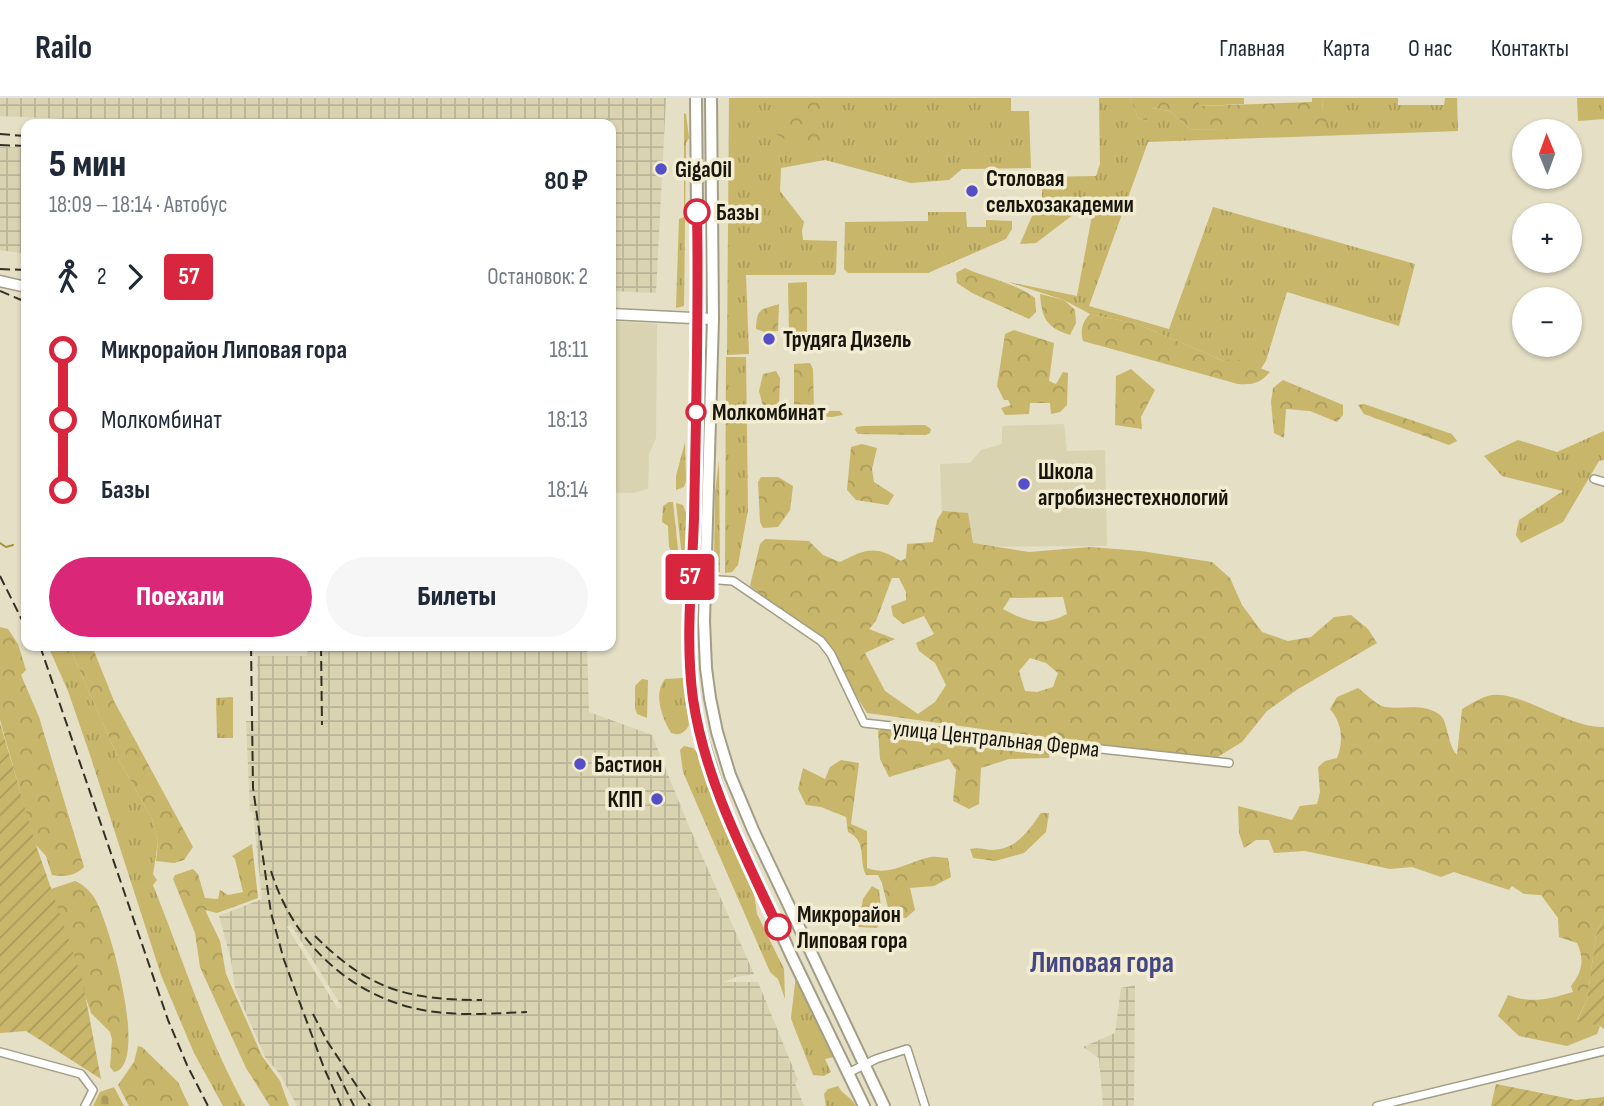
<!DOCTYPE html>
<html lang="ru">
<meta charset="utf-8">
<style>
body{margin:0;font-family:"Sofia Sans Condensed",sans-serif;background:#f6f6f7;color:#1f2937;height:100vh;display:flex;flex-direction:column;font-size:26px;white-space:nowrap}
*{box-sizing:border-box;margin:0}
p{font-size:23px;color:#747a83}
.icon{flex:none;width:38px;height:38px;fill:none;stroke:currentColor;stroke-width:2;stroke-linecap:round;stroke-linejoin:round}
.map{position:relative;flex:1;overflow:hidden}
.sheet{position:absolute;left:21px;top:21px;width:595px;height:532px;display:flex;flex-direction:column;background:#fff;border-radius:14px;box-shadow:0 2px 5px #0004}
.sheet>*{flex:none}
.badge{padding:0 14px;border-radius:5px;font-size:24px;line-height:46px}
.needle{width:46px;rotate:359deg}
.tools{position:absolute;left:1512px;top:21px;display:grid;gap:14px}
.tools a{display:grid;place-items:center;width:70px;height:70px;border-radius:50%;background:#fff;box-shadow:0 2px 5px #0004;font-size:35px}
.map>.badge{position:absolute;translate:-50% -50%;box-shadow:0 0 0 4px #fff}
.legs{display:flex;align-items:center;gap:10px;height:77px;padding:0 28px;font-size:23px}
.legs p{margin-inline-start:auto}
.head{display:flex;align-items:center;justify-content:space-between;height:119px;padding:0 28px}
h1{font-size:38px;font-weight:800;line-height:52px}
.action{display:flex;gap:14px;margin-top:auto;padding:14px 28px}
.action a{flex:1;height:80px;border-radius:42px;background:#db2777;color:#fff;font-size:28px;font-weight:800;line-height:80px;text-align:center}
.action a+a{background:#f6f6f7;color:#1f2937}
ul{padding:0 28px;list-style:none}
li{display:flex;align-items:center;gap:24px;height:70px;font-size:26px}
li i{display:grid;place-items:center;width:10px;height:100%;margin:0 9px;background:currentColor}
li i::after{content:'';width:18px;height:18px;margin:-9px;border:5px solid;border-radius:50%;background:#fff}
li p{margin-inline-start:auto}
li:first-child i{background:linear-gradient(#0000 50%,currentColor 0)}
li:last-child i{background:linear-gradient(currentColor 50%,#0000 0)}
header{display:flex;align-items:center;gap:42px;box-sizing:border-box;height:98px;padding:0 35px;background:#fff;border-bottom:2px solid #e0e1e3}
header strong{font-size:33px}
nav{display:flex;gap:38px;margin-inline-start:auto;font-size:24px}
.map>svg:first-child{display:block}
</style>
<header>
<strong>Railo</strong>
<nav><a>Главная</a><a>Карта</a><a>О нас</a><a>Контакты</a></nav>
</header>
<div class="map">
<svg width="1604" height="1008" viewBox="0 0 1604 1008">
<defs>
<pattern id="industrial-grid" width="8" height="8" patternUnits="userSpaceOnUse" patternTransform="scale(1.75)"><rect width="8" height="8" fill="#dad3b2"/><path d="M0 4h8M4 0v8" fill="none" stroke="#bab498"/></pattern>
<pattern id="grass-tufts" width="24" height="20" patternUnits="userSpaceOnUse" patternTransform="scale(1.75)"><rect width="24" height="20" fill="#c8b66a"/><path d="M3 7l-1-3M5 7V3M7 7l1-3M15 17l-1-3M17 17v-4M19 17l1-3" fill="none" stroke="#ab9c5b"/></pattern>
<pattern id="forest-crowns" width="20" height="18" patternUnits="userSpaceOnUse" patternTransform="scale(1.75)"><rect width="20" height="18" fill="#c8b66a"/><path d="M2 6a3 3 0 1 1 6 0M12 15a3 3 0 1 1 6 0" fill="none" stroke="#ab9c5b"/></pattern>
<pattern id="cemetery-stones" width="16" height="16" patternUnits="userSpaceOnUse" patternTransform="scale(1.75)"><rect width="16" height="16" fill="#c8b66a"/><path d="M2 7V4a2 2 0 0 1 4 0v3zM10 15v-3a2 2 0 0 1 4 0v3z" fill="#ab9c5b"/></pattern>
<pattern id="garden-furrows" width="10" height="10" patternUnits="userSpaceOnUse" patternTransform="scale(1.75)"><rect width="10" height="10" fill="#c8b66a"/><path d="M-1 1l2-2M0 10L10 0M9 11l2-2" fill="none" stroke="#ab9c5b"/></pattern>
</defs>
<rect width="100%" height="100%" fill="#e4dfc5"/>
<!-- built -->
<g fill="#dad3b2">
<path d="M 611,223 L 657,226 L 656,340 L 649,356 L 648,391 L 633,395 L 617,395 L 611,388 Z"/>
<path d="M 1064,326 L 1067,353 L 1105,352 L 1107,448 L 943,449 L 940,366 L 970,365 L 981,352 L 1002,346 L 1002,328 Z"/>
</g>
<!-- industrial -->
<g fill="url(#industrial-grid)" fill-rule="evenodd">
<path d="M 0,0 L 666,0 L 656,195 L 611,193 L 611,26 L 94,26 L 94,22 L 0,18 Z"/>
<path d="M 0,49 L 26,50 L 26,156 L 0,152 Z"/>
<path d="M 308,548 L 587,548 L 589,614 L 652,637 L 688,726 L 754,876 L 736,879 L 723,884 L 758,884 L 798,982 L 795,985 L 804,1008 L 297,1008 L 280,976 L 265,959 L 235,890 L 231,862 L 219,818 L 262,801 L 253,714 L 250,713 L 246,623 L 258,623 L 257,558 L 307,558 ZM 291,827 L 342,909 L 338,911 L 287,829 Z"/>
<path d="M 1135,887 L 1134,1008 L 1103,1008 L 1099,960 L 1083,949 L 1115,935 L 1121,890 Z"/>
</g>
<!-- grass -->
<g fill="url(#grass-tufts)">
<path d="M 729,0 L 1011,0 L 1011,13 L 1029,13 L 1031,70 L 962,71 L 949,82 L 911,85 L 825,62 L 781,70 L 780,93 L 804,124 L 802,133 L 803,142 L 837,143 L 836,174 L 834,177 L 746,177 L 749,256 L 727,257 Z"/>
<path d="M 1099,0 L 1130,0 L 1138,20 L 1147,23 L 1151,10 L 1170,13 L 1191,32 L 1275,30 L 1323,15 L 1322,0 L 1398,0 L 1398,7 L 1444,7 L 1445,0 L 1457,0 L 1458,33 L 1148,44 L 1089,208 L 1169,231 L 1213,109 L 1415,166 L 1399,228 L 1287,194 L 1266,263 L 1260,272 L 1224,263 L 1137,226 L 1090,216 L 1064,202 L 1008,184 L 1077,198 L 1093,112 L 1090,107 L 1082,110 L 1036,145 L 1020,146 L 1032,118 L 1042,105 L 1042,79 L 1096,78 L 1100,66 Z"/>
<path d="M 1577,0 L 1604,0 L 1604,21 L 1578,23 Z"/>
<path d="M 684,15 L 686,16 L 689,40 L 686,45 L 684,208 L 676,210 L 679,121 L 684,119 Z"/>
<path d="M 928,114 L 966,114 L 967,129 L 986,129 L 986,122 L 1012,123 L 1012,131 L 1006,141 L 928,175 L 848,175 L 844,171 L 845,124 L 928,123 Z"/>
<path d="M 726,259 L 746,259 L 748,412 L 738,467 L 732,474 L 725,475 Z"/>
<path d="M 1604,333 L 1604,362 L 1599,363 L 1563,424 L 1521,445 L 1516,437 L 1519,422 L 1563,393 L 1502,378 L 1484,358 L 1518,342 L 1557,354 Z"/>
<path d="M 685,344 L 686,383 L 684,389 L 676,392 L 676,378 Z"/>
<path d="M 719,363 L 720,474 L 718,474 L 714,466 L 715,394 Z"/>
<path d="M 669,404 L 673,404 L 680,470 L 669,449 L 668,428 L 662,424 L 663,408 Z"/>
<path d="M 676,405 L 683,407 L 686,415 L 685,457 L 682,457 L 681,450 Z"/>
<path d="M 48,548 L 69,548 L 119,662 L 152,721 L 158,744 L 153,776 L 157,782 L 153,787 C 183,861 206,938 245,1008 L 223,1008 L 194,955 L 161,877 L 90,657 L 68,593 Z"/>
<path d="M 683,580 L 689,627 C 685,635 679,638 671,635 C 662,620 653,596 665,581 Z"/>
<path d="M 642,581 L 648,582 L 647,620 L 637,616 L 635,610 L 635,588 Z"/>
<path d="M 233,599 L 233,640 L 217,640 L 216,600 Z"/>
<path d="M 684,648 L 693,650 L 698,655 L 723,722 L 753,788 L 757,816 L 784,871 L 785,901 L 778,881 L 770,874 L 683,674 L 680,652 Z"/>
<path d="M 796,877 L 834,959 L 825,961 L 831,974 L 824,978 L 813,977 L 793,926 L 791,920 Z"/>
<path d="M 838,988 C 843,997 851,999 856,1008 L 826,1008 L 824,996 L 828,991 Z"/>
</g>
<!-- forest -->
<g fill="url(#forest-crowns)" fill-rule="evenodd">
<path d="M 794,0 L 830,0 L 829,11 L 810,15 L 805,24 L 831,39 L 832,51 L 810,56 L 772,34 L 773,24 Z"/>
<path d="M 1130,0 L 1199,0 L 1200,8 L 1312,4 L 1312,0 L 1322,0 L 1323,14 L 1333,17 L 1333,22 C 1299,35 1229,31 1191,32 L 1170,13 L 1152,10 L 1147,23 L 1138,20 Z"/>
<path d="M 965,170 C 989,181 1013,184 1035,200 L 1036,214 L 1029,221 L 972,195 L 957,185 L 956,175 Z"/>
<path d="M 807,184 L 807,237 L 789,237 L 788,185 Z"/>
<path d="M 1040,196 L 1064,202 L 1075,212 L 1076,225 L 1070,237 C 1046,229 1042,221 1040,196 Z"/>
<path d="M 779,206 L 778,233 L 765,234 L 756,231 C 757,210 760,212 779,206 Z"/>
<path d="M 1090,216 L 1137,226 L 1224,263 L 1234,260 L 1270,274 C 1260,285 1253,287 1238,286 L 1083,243 C 1080,232 1082,224 1090,216 Z"/>
<path d="M 1014,232 L 1054,245 L 1049,283 L 1056,286 L 1063,274 L 1068,275 L 1067,307 L 1060,314 L 1051,316 L 1050,305 L 1030,305 L 1029,316 L 1005,317 L 1001,310 L 1011,307 L 1008,302 L 1004,302 L 997,288 L 1005,236 Z"/>
<path d="M 810,265 L 813,271 L 814,311 L 816,313 L 840,313 L 843,317 L 832,319 L 799,317 L 794,311 L 794,266 Z"/>
<path d="M 1131,271 L 1155,292 L 1141,319 L 1142,331 L 1115,327 L 1116,278 Z"/>
<path d="M 776,273 L 780,280 L 779,307 L 772,310 L 763,308 L 759,293 L 763,276 Z"/>
<path d="M 1283,282 L 1343,307 L 1343,317 L 1337,324 L 1310,313 L 1286,311 L 1284,340 L 1274,335 L 1271,304 L 1273,290 Z"/>
<path d="M 1364,306 L 1452,336 L 1457,343 L 1449,347 L 1364,316 L 1358,307 Z"/>
<path d="M 925,327 L 931,331 L 930,335 L 926,337 L 858,336 L 855,332 L 856,329 L 863,328 Z"/>
<path d="M 862,346 L 877,350 L 872,371 L 874,384 L 894,397 L 888,407 L 856,402 L 847,392 L 851,349 Z"/>
<path d="M 761,379 L 778,379 L 793,388 L 790,412 L 778,429 L 763,430 L 760,424 L 758,384 Z"/>
<path d="M 943,413 L 968,415 L 973,445 L 1029,454 L 1090,449 L 1141,453 L 1212,464 L 1230,480 L 1242,507 L 1262,534 L 1288,543 L 1311,539 L 1334,519 L 1351,517 L 1368,531 L 1377,545 L 1298,591 L 1267,613 L 1242,644 L 1216,660 L 1149,654 L 867,615 L 822,543 L 750,488 L 760,446 L 765,441 L 809,443 L 823,457 L 840,464 C 866,451 875,447 901,463 L 906,460 L 907,446 L 933,444 L 937,422 ZM 892,480 L 899,480 L 906,494 L 906,502 L 891,508 L 893,518 L 903,526 L 924,518 L 934,536 L 916,545 L 919,553 L 935,565 L 946,587 L 935,604 L 918,616 L 885,593 L 865,555 L 895,541 L 869,531 L 876,523 ZM 1063,499 L 1067,516 C 1042,529 1027,524 1003,511 L 1010,500 ZM 1030,560 L 1046,565 L 1058,575 L 1053,589 L 1037,594 L 1025,593 L 1019,573 Z"/>
<path d="M 0,529 L 8,531 L 18,546 L 26,572 L 21,577 L 39,619 L 84,769 C 75,778 64,779 52,777 L 46,758 L 35,746 L 0,622 Z"/>
<path d="M 69,548 L 92,548 L 114,603 L 193,749 L 184,762 L 174,765 L 156,763 L 158,744 L 152,721 L 119,662 Z"/>
<path d="M 1358,590 C 1365,595 1376,607 1385,609 C 1404,612 1423,604 1440,617 C 1448,623 1447,646 1457,657 L 1462,611 C 1471,606 1481,599 1492,597 C 1521,593 1568,630 1604,629 L 1604,819 L 1596,837 L 1587,902 L 1577,922 L 1600,928 L 1597,936 L 1567,948 L 1519,938 L 1498,918 L 1508,897 C 1532,906 1549,901 1573,894 L 1571,888 C 1582,874 1585,862 1577,845 L 1559,839 L 1558,820 L 1541,797 L 1524,796 L 1512,788 L 1509,792 L 1454,774 L 1441,779 L 1412,769 L 1390,771 L 1305,753 L 1274,755 L 1269,742 L 1256,742 L 1244,750 L 1239,735 L 1238,708 L 1292,722 L 1300,708 L 1317,706 L 1320,694 L 1318,669 L 1325,663 L 1337,660 C 1344,643 1342,625 1330,611 L 1337,599 Z"/>
<path d="M 886,629 L 1048,648 L 1051,652 L 1049,660 L 1009,661 L 981,670 L 979,706 L 969,711 L 953,703 L 956,672 L 949,661 L 889,679 L 880,661 L 878,633 Z"/>
<path d="M 841,662 L 859,665 L 851,726 L 867,733 L 867,770 C 890,779 909,763 931,759 C 937,758 943,760 948,760 L 951,779 L 934,788 L 910,790 L 915,812 L 906,820 L 890,818 L 882,785 L 878,777 L 866,777 C 858,761 868,744 848,734 L 846,719 L 821,709 L 806,707 L 798,691 L 803,670 L 825,681 L 830,669 Z"/>
<path d="M 1041,715 L 1049,715 L 1046,734 L 1024,755 L 995,763 L 973,760 L 970,751 C 979,749 985,752 993,752 C 1017,751 1028,733 1041,715 Z"/>
<path d="M 252,746 L 258,800 L 217,815 L 205,812 L 220,843 L 226,876 L 262,958 L 280,983 L 289,1008 L 270,1008 L 246,970 L 200,869 L 195,835 L 173,781 L 175,777 L 193,771 L 198,776 L 205,800 L 218,801 L 220,792 L 228,797 L 243,794 L 235,761 L 232,758 Z"/>
<path d="M 75,783 C 83,786 91,794 95,801 C 109,823 150,968 114,974 L 110,969 L 112,941 L 110,934 L 91,915 L 51,797 L 51,791 Z"/>
<path d="M 872,788 L 879,792 L 882,818 L 877,830 L 858,829 L 863,801 Z"/>
<path d="M 138,948 L 142,949 L 178,984 L 189,1008 L 129,1008 L 118,987 L 134,964 Z"/>
</g>
<!-- cemetery -->
<path fill="url(#cemetery-stones)" d="M 114,989 L 124,1008 L 93,1008 L 100,994 Z"/>
<!-- park -->
<path fill="#c8b66a" d="M 1199,0 L 1244,0 L 1244,6 L 1199,8 Z"/>
<!-- garden -->
<g fill="url(#garden-furrows)">
<path d="M 0,625 L 36,747 L 82,880 L 101,981 L 26,933 L 0,935 Z"/>
<path d="M 1604,819 L 1604,931 L 1600,928 L 1577,923 L 1587,902 L 1596,837 Z"/>
<path d="M 1496,986 L 1576,1002 L 1604,999 L 1604,1008 L 1491,1008 Z"/>
</g>
<g fill="none" stroke-linecap="round" stroke-linejoin="round">
<!-- stream -->
<path stroke="#a89336" stroke-width="2" d="M 0,445 L 6,449 L 13,447"/>
<!-- minor casing -->
<g stroke="#a29d85" stroke-width="10">
<g id="minor">
<path d="M 1594,381 L 1604,384"/>
<path d="M 705,481 L 733,483 L 821,543 L 831,556 L 864,625 L 1229,665"/>
<path d="M 0,954 L 81,976 L 93,992 L 85,1008"/>
<path d="M 848,975 L 876,961 L 907,951 L 925,1008"/>
<path d="M 1377,1008 L 1604,953"/>
</g>
</g>
<!-- secondary casing -->
<g stroke="#a29d85" stroke-width="13">
<g id="secondary">
<path d="M 0,183 L 26,189"/>
<path d="M 611,216 L 713,221"/>
</g>
</g>
<!-- primary casing -->
<g stroke="#a29d85" stroke-width="14">
<g id="primary">
<path d="M 696,0 L 698,220 L 693,430 L 689,488 L 690,558 L 693,601 L 701,637 L 723,708 L 792,859 L 864,1008"/>
<path d="M 711,0 L 713,221 L 704,523 L 706,570 L 710,600 L 717,634 L 730,677 L 753,732 L 884,1008"/>
</g>
</g>
<!-- minor -->
<use href="#minor" stroke="#fff" stroke-width="7"/>
<!-- secondary -->
<use href="#secondary" stroke="#fff" stroke-width="10"/>
<!-- primary -->
<use href="#primary" stroke="#fff" stroke-width="10"/>
<!-- rail -->
<g stroke="#323025" stroke-width="2" stroke-dasharray="10 5" stroke-linecap="butt">
<path d="M 0,36 L 26,38"/>
<path d="M 0,47 L 26,48"/>
<path d="M 0,171 L 26,172"/>
<path d="M 0,193 L 26,204"/>
<path d="M 0,478 L 26,530"/>
<path d="M 40,548 L 168,922 L 187,967 L 208,1008"/>
<path d="M 251,548 L 253,690 L 271,815 L 284,862 L 324,970 L 341,1008"/>
<path d="M 321,548 L 322,627"/>
<path d="M 271,773 C 294,848 357,905 436,914 C 466,918 497,915 527,914"/>
<path d="M 315,838 C 369,892 408,902 482,902"/>
<path d="M 313,916 L 327,943 L 370,1008"/>
<path d="M 337,974 L 354,1008"/>
</g>
</g>
<g fill="none" stroke-linecap="round" stroke-linejoin="round">
<!-- line-1 casing -->
<g stroke="#fff" stroke-width="16">
<path id="line-1" d="M 697,114 C 699,216 696,319 694,421 C 692,481 685,542 693,601 C 705,682 744,756 778,829"/>
</g>
<!-- line-1 -->
<use href="#line-1" stroke="#d7263d" stroke-width="10"/>
</g>
<!-- markers -->
<g fill="#544fc7" stroke="#f2ecd2" stroke-width="2.5">
<circle cx="661" cy="71" r="7"/>
<circle cx="972" cy="93" r="7"/>
<circle cx="769" cy="241" r="7"/>
<circle cx="1024" cy="386" r="7"/>
<circle cx="580" cy="666" r="7"/>
<circle cx="657" cy="701" r="7"/>
</g>
<g fill="#fff" stroke="#d7263d" stroke-width="3.5">
<circle cx="697" cy="114" r="12"/>
<circle cx="696" cy="314" r="9"/>
<circle cx="778" cy="829" r="12"/>
</g>
<g text-anchor="middle" stroke-width="7" stroke-linejoin="round" paint-order="stroke">
<!-- poi labels -->
<g font-size="23" font-weight="bold" fill="#17150c" stroke="#f2ecd2" text-anchor="start">
<text x="675" y="79">GigaOil</text>
<text x="986" y="88">Столовая<tspan x="986" dy="26">сельхозакадемии</tspan></text>
<text x="783" y="249">Трудяга Дизель</text>
<text x="1038" y="381">Школа<tspan x="1038" dy="26">агробизнестехнологий</tspan></text>
<text x="594" y="674">Бастион</text>
<text x="643" y="709" text-anchor="end">КПП</text>
</g>
<!-- stop labels -->
<g font-size="23" font-weight="bold" fill="#17150c" stroke="#f2ecd2" text-anchor="start">
<text x="716" y="122">Базы</text>
<text x="712" y="322">Молкомбинат</text>
<text x="797" y="824">Микрорайон<tspan x="797" dy="26">Липовая гора</tspan></text>
</g>
<!-- street labels -->
<g font-size="23" fill="#17150c" stroke="#f2ecd2">
<text transform="translate(996 640) rotate(6)" y="8">улица Центральная Ферма</text>
</g>
<!-- district labels -->
<g font-size="30" font-weight="bold" fill="#454785" stroke="#f2ecd2">
<text x="1102" y="874">Липовая гора</text>
</g>
</g>
</svg>
<div class="tools">
<a><svg class="needle" viewBox="-14 -14 28 28"><path d="M0-13l5 13h-10z" fill="#e53935"/><path d="M0 13l5-13h-10z" fill="#747a83"/></svg></a>
<a>+</a>
<a>−</a>
</div>
<b class="badge" style="left:690px;top:479px;background:#d7263d;color:#fff">57</b>
<section class="sheet">
<div class="head"><div><h1>5 мин</h1><p>18:09 – 18:14 · Автобус</p></div><b>80 ₽</b></div>
<div class="legs"><svg class="icon" aria-label="walk" viewBox="0 0 24 24"><circle cx="13" cy="4" r="2"/><path d="M13 8l-2 6 4 7M11 14l-3 7M7 12l3-4h3l4 4"/></svg>2<svg class="icon" aria-label="forward" viewBox="0 0 24 24"><path d="M9 5l7 7-7 7"/></svg><b class="badge" style="background:#d7263d;color:#fff">57</b><p>Остановок: 2</p></div>
<ul>
<li><i style="color:#d7263d"></i><b>Микрорайон Липовая гора</b><p>18:11</p></li>
<li><i style="color:#d7263d"></i><span>Молкомбинат</span><p>18:13</p></li>
<li><i style="color:#d7263d"></i><b>Базы</b><p>18:14</p></li>
</ul>
<div class="action"><a>Поехали</a><a>Билеты</a></div>
</section>
</div>
